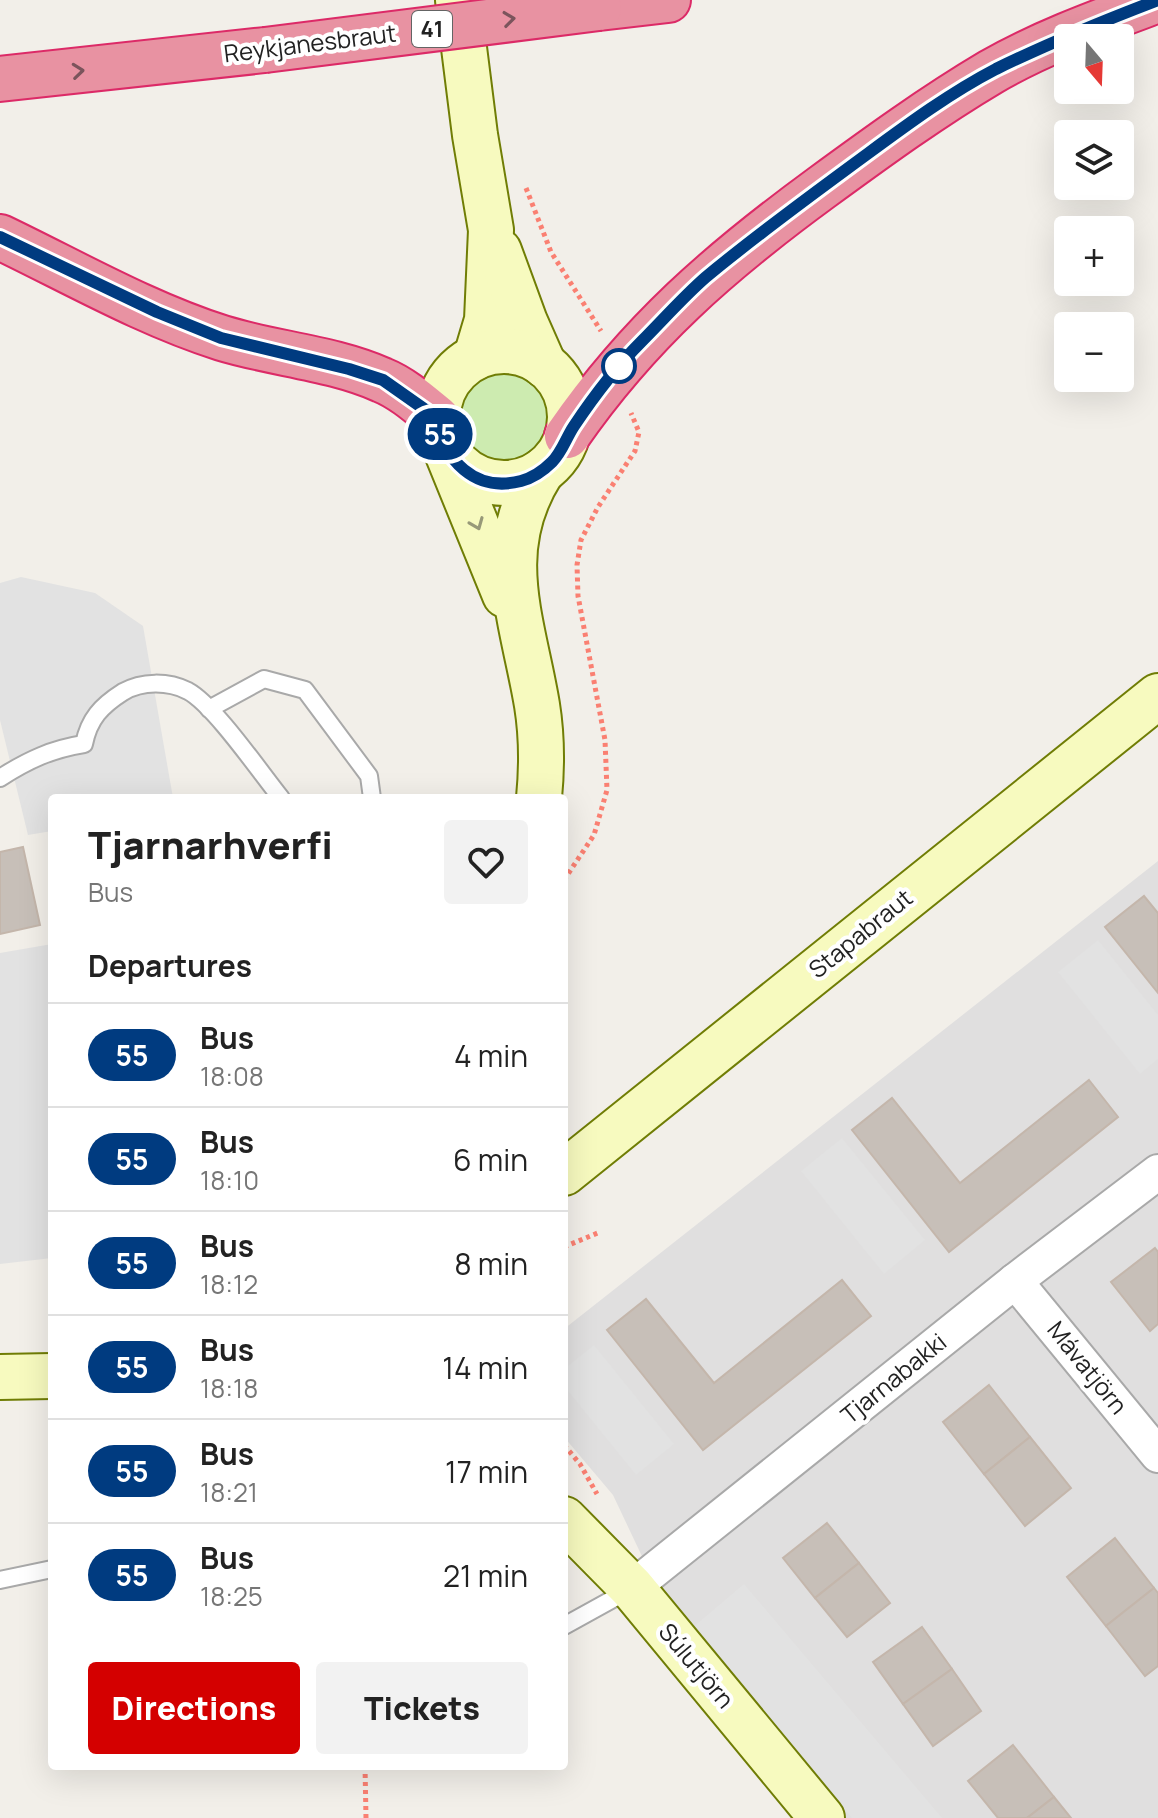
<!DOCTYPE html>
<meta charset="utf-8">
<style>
body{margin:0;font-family:Manrope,sans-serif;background:#f2f2f2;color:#222;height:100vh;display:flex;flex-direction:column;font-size:30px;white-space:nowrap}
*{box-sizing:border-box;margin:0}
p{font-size:26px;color:#767676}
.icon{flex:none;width:44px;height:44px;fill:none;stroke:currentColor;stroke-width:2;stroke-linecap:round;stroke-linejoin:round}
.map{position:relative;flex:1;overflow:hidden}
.sheet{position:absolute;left:48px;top:794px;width:520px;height:976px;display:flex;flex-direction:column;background:#fff;border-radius:8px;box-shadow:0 8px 32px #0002}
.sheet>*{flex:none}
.badge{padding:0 16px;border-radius:26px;font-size:28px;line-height:52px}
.needle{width:52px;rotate:161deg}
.controls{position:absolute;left:1054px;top:24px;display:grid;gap:16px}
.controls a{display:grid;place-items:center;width:80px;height:80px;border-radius:8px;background:#fff;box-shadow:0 8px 32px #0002;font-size:40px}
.map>.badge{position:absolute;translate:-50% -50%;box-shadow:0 0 0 4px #fff}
h2{padding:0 40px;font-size:30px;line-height:72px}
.round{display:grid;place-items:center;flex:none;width:84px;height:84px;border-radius:8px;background:#f2f2f2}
.summary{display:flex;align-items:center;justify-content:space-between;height:136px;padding:0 40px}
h1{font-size:38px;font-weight:800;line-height:60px}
.primary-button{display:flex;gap:16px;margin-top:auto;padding:16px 40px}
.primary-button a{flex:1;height:92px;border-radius:8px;background:#d40000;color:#fff;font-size:32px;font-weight:800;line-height:92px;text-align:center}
.primary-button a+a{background:#f2f2f2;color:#222}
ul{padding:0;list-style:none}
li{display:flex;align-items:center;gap:24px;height:104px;padding:0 40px;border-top:2px solid #e0e0e0}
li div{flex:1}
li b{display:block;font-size:30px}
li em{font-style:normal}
li .badge{min-width:88px;font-weight:700;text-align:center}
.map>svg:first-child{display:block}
</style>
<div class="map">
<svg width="1158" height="1818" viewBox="0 0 1158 1818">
<rect width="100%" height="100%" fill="#f2efe9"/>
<!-- residential -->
<path fill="#e0dfdf" d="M 1158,861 L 1158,1818 L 836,1818 L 682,1641 L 613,1495 L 564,1437 L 564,1329 Z"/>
<!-- grass -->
<circle fill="#cdebb0" cx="504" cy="417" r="53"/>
<!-- parking -->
<g fill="#e2e2e2">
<path d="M 21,577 L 95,593 L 143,626 L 173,798 L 52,798 L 52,831 L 28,835 L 0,720 L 0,583 Z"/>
<path d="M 1098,940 L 1158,1015 L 1158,1059 L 1140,1074 L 1058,972 Z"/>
<path d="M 52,944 L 52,1258 L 0,1264 L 0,953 Z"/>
<path d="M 842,1138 L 925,1240 L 884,1274 L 801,1171 Z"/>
<path d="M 594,1345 L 674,1444 L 636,1475 L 564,1386 L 564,1369 Z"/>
<path d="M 744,1584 L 942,1818 L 852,1818 L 691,1629 Z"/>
</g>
<!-- building -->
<g fill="#c7bfb8" stroke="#c4b6ab" stroke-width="2">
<path d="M 23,847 L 40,925 L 0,934 L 0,852 Z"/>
<path d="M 1144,896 L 1158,913 L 1158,993 L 1105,927 Z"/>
<path d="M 1089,1080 L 1118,1117 L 949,1252 L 852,1130 L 892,1098 L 960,1183 Z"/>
<path d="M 1155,1248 L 1158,1252 L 1158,1324 L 1150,1331 L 1111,1282 Z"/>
<path d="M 842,1280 L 871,1316 L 703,1450 L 607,1330 L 646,1299 L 714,1383 Z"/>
<path d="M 989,1385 L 1030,1437 L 984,1474 L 943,1422 Z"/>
<path d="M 1030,1437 L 1071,1488 L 1025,1526 L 984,1474 Z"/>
<path d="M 827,1523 L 859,1563 L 815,1598 L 783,1558 Z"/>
<path d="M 1115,1538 L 1154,1588 L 1106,1626 L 1067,1577 Z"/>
<path d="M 859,1563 L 890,1603 L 847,1637 L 815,1598 Z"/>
<path d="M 1154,1588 L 1158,1593 L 1158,1666 L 1145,1676 L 1106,1626 Z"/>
<path d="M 922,1627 L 952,1669 L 903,1704 L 873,1662 Z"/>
<path d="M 952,1669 L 981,1711 L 933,1746 L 903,1704 Z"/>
<path d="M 1013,1745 L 1054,1797 L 1027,1818 L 998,1818 L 968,1781 Z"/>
<path d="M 1054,1797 L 1071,1818 L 1027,1818 Z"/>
</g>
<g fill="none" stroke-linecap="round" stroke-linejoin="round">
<!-- lane casing -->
<g stroke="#a9a9a9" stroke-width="20">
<g id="lane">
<path d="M 209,709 L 264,679 L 305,690 L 369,776 L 372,798"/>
<path d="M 0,778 C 28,760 52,749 84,744 C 89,719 101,706 123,692 C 142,681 168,681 188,691 C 214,705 260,772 281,798"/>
<path d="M 0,1580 L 52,1569"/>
<path d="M 564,1626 L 631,1589"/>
</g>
</g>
<!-- street casing -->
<g stroke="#a9a9a9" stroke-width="38">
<g id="street">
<path d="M 1015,1281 L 1158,1455"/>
<path d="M 632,1588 L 1015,1281 L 1158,1172"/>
</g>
</g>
<!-- secondary casing -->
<g stroke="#707d05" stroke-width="48">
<g id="secondary">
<path d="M 458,0 L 475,135 L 491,230 L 487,320 L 476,357"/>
<path d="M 499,251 L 525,322 L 544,365"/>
<circle cx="504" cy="417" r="66"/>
<path d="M 448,455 L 505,595"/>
<path d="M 539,798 C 542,767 542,736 537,705 C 523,621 491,551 542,471"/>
<path d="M 564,1173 L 1158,696"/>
<path d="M 0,1377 L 52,1376"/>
<path d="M 564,1519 L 632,1588 L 822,1818"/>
</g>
</g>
<!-- highway casing -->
<g stroke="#dc2a67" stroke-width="48">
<g id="highway">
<path d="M 599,8 L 668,0"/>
<path d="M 0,79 L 265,50"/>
<path d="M 0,237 C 73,272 146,314 222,338 C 274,354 333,358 382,380 C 402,388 420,404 437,418"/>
<path d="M 567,436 C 639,332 720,262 821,188 C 877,147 932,107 991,72 C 1043,42 1102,21 1158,0"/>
</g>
</g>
<!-- path -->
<g stroke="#fa8072" stroke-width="5" stroke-dasharray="4 4" stroke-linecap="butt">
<path d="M 526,188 L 551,252 L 601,331"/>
<path d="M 564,880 L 594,835 L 607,790 L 605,740 L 578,596 L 577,565 L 581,540 L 598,507 L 635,451 L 639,432 L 631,413"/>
<path d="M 564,1247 L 600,1232"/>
<path d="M 564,1445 L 580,1464 L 597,1494"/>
<path d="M 365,1766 L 366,1818"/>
</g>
<!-- lane -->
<use href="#lane" stroke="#fff" stroke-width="16"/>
<!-- street -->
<use href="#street" stroke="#fff" stroke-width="34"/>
<!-- secondary -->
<use href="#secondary" stroke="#f7fabf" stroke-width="44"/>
<!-- highway -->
<use href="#highway" stroke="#e892a2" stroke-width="44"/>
<!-- highway-bridge casing -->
<g stroke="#dc2a67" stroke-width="48" stroke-linecap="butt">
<path id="highway-bridge" d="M 265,50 L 599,8"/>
</g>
<!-- highway-bridge -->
<use href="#highway-bridge" stroke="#e892a2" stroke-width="44"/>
</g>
<!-- one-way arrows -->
<defs><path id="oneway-chevron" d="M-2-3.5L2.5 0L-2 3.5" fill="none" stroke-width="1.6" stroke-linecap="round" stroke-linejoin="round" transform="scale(2)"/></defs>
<g stroke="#7b545c">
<use href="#oneway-chevron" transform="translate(509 19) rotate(-7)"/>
<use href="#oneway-chevron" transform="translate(78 71) rotate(-6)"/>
</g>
<use stroke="#979978" href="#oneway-chevron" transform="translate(477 524) rotate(68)"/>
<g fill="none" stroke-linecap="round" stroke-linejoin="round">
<!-- line casing -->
<g stroke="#fff" stroke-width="18">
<path id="line" d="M 0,237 L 157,312 L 221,338 L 349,369 L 383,380 L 437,418 C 443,460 475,493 521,481 C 532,478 544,470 552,462 C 562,452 566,438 574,426 C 594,396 616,367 642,341 C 663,320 683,297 706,277 C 754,237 805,200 855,163 C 900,130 946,95 996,69 C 1049,43 1103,21 1158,0"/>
</g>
<!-- line -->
<use href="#line" stroke="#003b80" stroke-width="12"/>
</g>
<!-- markers -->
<circle fill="#fff" stroke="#003b80" stroke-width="4" cx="619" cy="366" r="16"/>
<g text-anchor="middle" stroke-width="8" stroke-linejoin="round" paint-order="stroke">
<!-- shield labels -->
<rect fill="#fff" stroke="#646464" stroke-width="2" x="412" y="11" width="40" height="36" rx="6"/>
<g font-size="22" font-weight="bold" fill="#222">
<text x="432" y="37">41</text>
</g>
<!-- street labels -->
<g font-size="24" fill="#222" stroke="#fff">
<text transform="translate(310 44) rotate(-7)" y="8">Reykjanesbraut</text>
<text transform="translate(861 934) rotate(-39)" y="8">Stapabraut</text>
<text transform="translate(1087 1368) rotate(51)" y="8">Mávatjörn</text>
<text transform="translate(894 1379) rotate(-39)" y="8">Tjarnabakki</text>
<text transform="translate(696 1666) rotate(50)" y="8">Súlutjörn</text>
</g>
</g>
</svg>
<div class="controls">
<a><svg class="needle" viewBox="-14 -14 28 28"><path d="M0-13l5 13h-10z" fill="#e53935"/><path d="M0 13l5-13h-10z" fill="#767676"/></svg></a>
<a><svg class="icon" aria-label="layers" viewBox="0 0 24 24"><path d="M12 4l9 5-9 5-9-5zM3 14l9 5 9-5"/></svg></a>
<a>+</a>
<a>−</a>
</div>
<b class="badge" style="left:440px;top:434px;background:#003b80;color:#fff">55</b>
<section class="sheet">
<div class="summary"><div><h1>Tjarnarhverfi</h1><p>Bus</p></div><a class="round"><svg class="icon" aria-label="heart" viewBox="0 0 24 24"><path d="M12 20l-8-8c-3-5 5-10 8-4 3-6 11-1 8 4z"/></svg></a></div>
<h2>Departures</h2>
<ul>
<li><span class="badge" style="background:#003b80;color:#fff">55</span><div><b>Bus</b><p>18:08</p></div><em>4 min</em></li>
<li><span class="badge" style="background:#003b80;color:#fff">55</span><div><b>Bus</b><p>18:10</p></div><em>6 min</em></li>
<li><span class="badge" style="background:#003b80;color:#fff">55</span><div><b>Bus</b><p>18:12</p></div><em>8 min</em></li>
<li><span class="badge" style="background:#003b80;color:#fff">55</span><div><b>Bus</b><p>18:18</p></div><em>14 min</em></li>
<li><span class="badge" style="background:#003b80;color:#fff">55</span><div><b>Bus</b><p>18:21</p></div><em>17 min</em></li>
<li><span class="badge" style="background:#003b80;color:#fff">55</span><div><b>Bus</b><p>18:25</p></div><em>21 min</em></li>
</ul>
<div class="primary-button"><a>Directions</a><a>Tickets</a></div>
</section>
</div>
